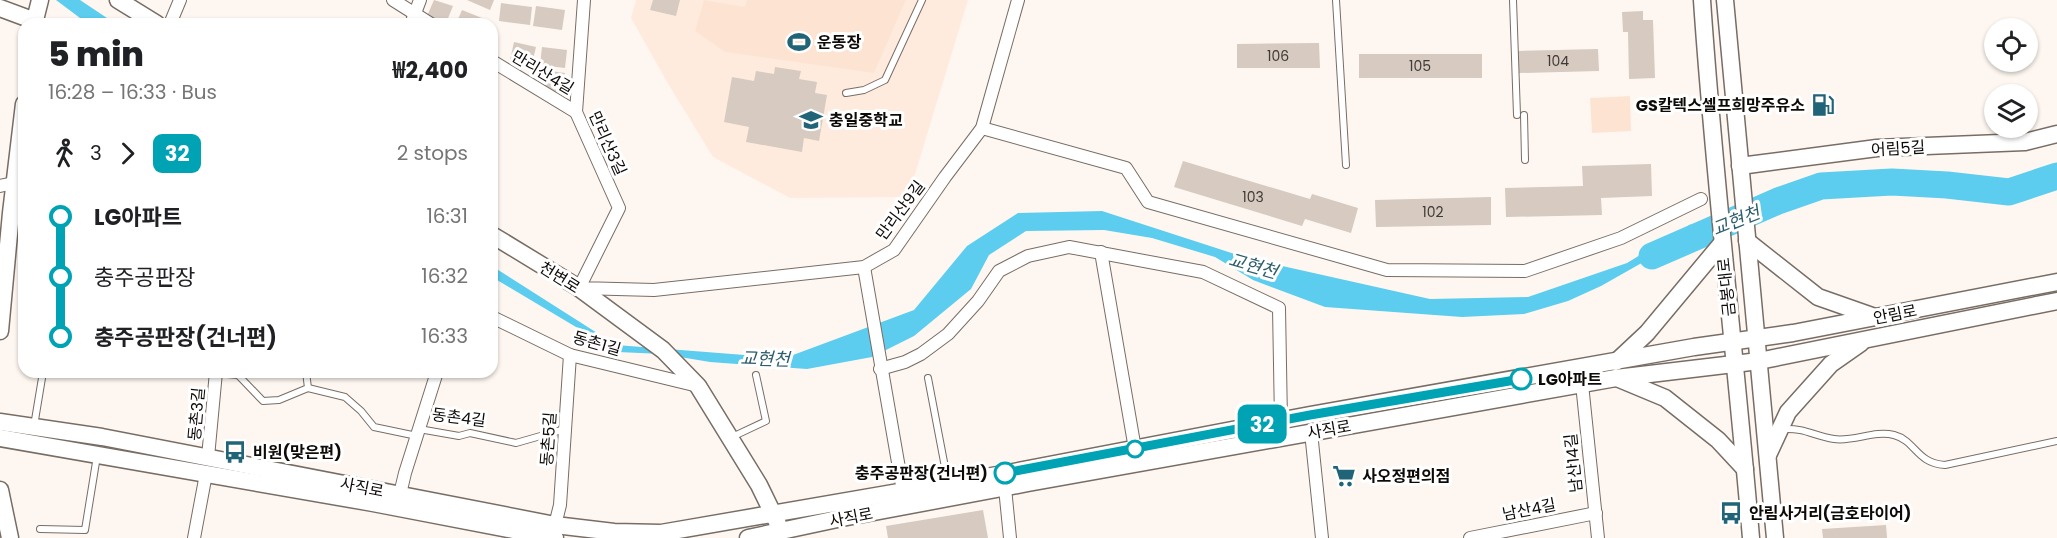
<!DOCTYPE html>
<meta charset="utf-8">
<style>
body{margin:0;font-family:Poppins,"Noto Sans KR",sans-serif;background:#f2f2f2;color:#202124;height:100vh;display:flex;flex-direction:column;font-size:22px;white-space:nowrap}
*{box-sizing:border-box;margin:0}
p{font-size:20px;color:#757577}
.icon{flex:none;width:33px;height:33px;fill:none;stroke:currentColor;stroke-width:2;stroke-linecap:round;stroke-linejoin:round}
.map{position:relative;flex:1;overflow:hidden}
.sheet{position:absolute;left:18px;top:18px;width:480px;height:360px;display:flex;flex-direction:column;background:#fff;border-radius:18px;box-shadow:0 2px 4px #0004}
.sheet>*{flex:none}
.badge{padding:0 12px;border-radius:9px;font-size:21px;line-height:39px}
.controls{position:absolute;left:1984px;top:18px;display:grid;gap:12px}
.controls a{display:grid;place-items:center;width:54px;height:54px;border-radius:50%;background:#fff;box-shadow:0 2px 4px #0004;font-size:30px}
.map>.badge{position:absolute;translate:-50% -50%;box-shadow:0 0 0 3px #fff}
.legs{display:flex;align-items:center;gap:9px;height:66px;padding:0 30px;font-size:20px}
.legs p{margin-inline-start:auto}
.summary{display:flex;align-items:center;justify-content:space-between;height:102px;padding:0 30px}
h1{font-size:33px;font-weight:800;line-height:45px}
ul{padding:0 30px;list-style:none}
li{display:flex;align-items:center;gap:21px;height:60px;font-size:22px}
li i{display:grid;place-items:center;width:9px;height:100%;margin:0 8px;background:currentColor}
li i::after{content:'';width:15px;height:15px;margin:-8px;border:4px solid;border-radius:50%;background:#fff}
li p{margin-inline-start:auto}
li:first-child i{background:linear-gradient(#0000 50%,currentColor 0)}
li:last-child i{background:linear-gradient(currentColor 50%,#0000 0)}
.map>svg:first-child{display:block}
</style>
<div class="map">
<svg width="2057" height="538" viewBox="0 0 2057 538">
<rect width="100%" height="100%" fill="#fef7f1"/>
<!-- built -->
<path fill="#feebdd" d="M 636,0 L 968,0 L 908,197 L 790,198 L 713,157 L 667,82 L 631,18 Z"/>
<!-- green -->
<g fill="#fde4d2">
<path d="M 704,0 L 745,7 L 747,0 L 906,0 L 874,73 L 725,52 L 695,31 Z"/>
<path d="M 1630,96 L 1631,131 L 1592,133 L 1590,98 Z"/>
</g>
<!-- water -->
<g fill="#5ccdee">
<path d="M 56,0 L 80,0 L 116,24 L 88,24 Z"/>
<path d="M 1102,211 L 1247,258 L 1430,299 L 1528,297 L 1627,263 L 1691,224 L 1682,247 L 1654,256 L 1601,286 L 1568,301 L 1524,314 L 1462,317 L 1325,307 L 1253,280 L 1215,257 L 1152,238 L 1104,230 L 1026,231 L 989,255 L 971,289 L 914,336 L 872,357 L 807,369 L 710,362 L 662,354 L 618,352 L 492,277 L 492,266 L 616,345 L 785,358 L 914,310 L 967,246 L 1018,213 Z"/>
</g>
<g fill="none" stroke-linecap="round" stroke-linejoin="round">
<!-- river -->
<path stroke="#5ccdee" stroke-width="27" d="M 1652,256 L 1778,201 L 1821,186 L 1892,182 L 1947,185 L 2009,192 L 2057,176"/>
</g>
<!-- building -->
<g fill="#d6cac1">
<path d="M 434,0 L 453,6 L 446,23 L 427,16 Z"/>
<path d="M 467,0 L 494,0 L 490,10 Z"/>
<path d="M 653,0 L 680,0 L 676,16 L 650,10 Z"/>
<path d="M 501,3 L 532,7 L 530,25 L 499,21 Z"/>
<path d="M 536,6 L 565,10 L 562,30 L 533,26 Z"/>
<path d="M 462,10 L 487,20 L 486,24 L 456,24 Z"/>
<path d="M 1643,11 L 1643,20 L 1653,20 L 1655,78 L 1629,79 L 1628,32 L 1623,32 L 1622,12 Z"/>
<path d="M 514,42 L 536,47 L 532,64 L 510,60 Z"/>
<path d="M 1319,43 L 1320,68 L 1237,68 L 1237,44 Z"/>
<path d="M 542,47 L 567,50 L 565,68 L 540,65 Z"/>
<path d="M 1598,49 L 1599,71 L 1519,73 L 1518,51 Z"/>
<rect x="1359" y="54" width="123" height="24"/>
<path d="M 775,67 L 801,71 L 799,79 L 817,82 L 815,93 L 827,95 L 819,141 L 804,138 L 802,152 L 746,142 L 749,127 L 724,122 L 732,77 L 754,81 L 756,71 L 774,74 Z"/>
<path d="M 537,69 L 565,73 L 562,95 L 535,85 Z"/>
<path d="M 1183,161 L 1310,199 L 1312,194 L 1358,208 L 1351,233 L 1305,219 L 1302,226 L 1174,187 Z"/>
<path d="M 1651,164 L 1652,196 L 1601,198 L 1602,215 L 1506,217 L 1505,188 L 1583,186 L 1582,166 Z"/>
<path d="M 1491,197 L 1491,225 L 1376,227 L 1375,200 Z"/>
<path d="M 983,510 L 988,538 L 888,538 L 886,526 Z"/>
<path d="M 1886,525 L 1887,538 L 1823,538 L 1822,529 Z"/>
</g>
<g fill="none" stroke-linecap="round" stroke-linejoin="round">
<!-- lane casing -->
<g stroke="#786d65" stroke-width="8">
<g id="lane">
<path d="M 1336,0 L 1346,165"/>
<path d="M 1513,0 L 1517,115"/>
<path d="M 846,93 L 864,90 L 885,80 L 922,0"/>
<path d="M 1524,115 L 1525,160"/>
<path d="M 11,213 L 24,215"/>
<path d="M 216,373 L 238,375 L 263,401 L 279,400 L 308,388 L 306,372"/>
<path d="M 928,378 L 948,483"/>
<path d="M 308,388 L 345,397 L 361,411 L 374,427 L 417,436"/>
<path d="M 34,426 L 43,372"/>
<path d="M 419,429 L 459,436 L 470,433 L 516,443 L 565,429"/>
<path d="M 1784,429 C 1805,428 1814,436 1834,439 C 1854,442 1874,430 1894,435 C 1916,441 1916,463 1945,465 L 2057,441"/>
<path d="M 732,437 L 766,421 L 756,375"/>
<path d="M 40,529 L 85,530 L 97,456"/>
</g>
</g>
<!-- street casing -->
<g stroke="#786d65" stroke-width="14">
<g id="street">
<path d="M 393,0 L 431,24"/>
<path d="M 584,0 L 576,112 L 619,208 L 579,288 L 654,290 L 864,267 L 894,250 L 945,177 L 982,128 L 1018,0"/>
<path d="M 170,24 L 180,0"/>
<path d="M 411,24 L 420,0"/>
<path d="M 492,61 L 576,112"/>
<path d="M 982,128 L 1126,168 L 1148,202 L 1387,270 L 1525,271 L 1621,238 L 1701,199"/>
<path d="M 0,186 L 14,183"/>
<path d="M 1101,252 L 1135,449"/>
<path d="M 864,267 L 903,491"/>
<path d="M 492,317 L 570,355 L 698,386"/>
<path d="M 880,369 L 905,362 L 921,354 L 948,334 L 978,301 L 999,271 L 1028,256 L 1069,247 L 1203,272 L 1279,308 L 1281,421"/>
<path d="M 1582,384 L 1598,538"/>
<path d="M 1311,432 L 1322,538"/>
<path d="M 208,457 L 216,372"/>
<path d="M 1005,488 L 1010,538"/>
<path d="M 400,494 L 405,473 L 437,372"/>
<path d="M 555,525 L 560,505 L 570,355"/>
<path d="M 194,538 L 206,474"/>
<path d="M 1470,538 L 1596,513"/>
</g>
</g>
<!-- secondary casing -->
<g stroke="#786d65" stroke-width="19">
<g id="secondary">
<path d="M 118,0 L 157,24"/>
<path d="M 1702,0 C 1714,180 1736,359 1751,538"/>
<path d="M 1725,0 L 1775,538"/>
<path d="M 0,8 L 35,21"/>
<path d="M 34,24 L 40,0"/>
<path d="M 1740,166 L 1877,148 L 2025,142 L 2057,134"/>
<path d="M 492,235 L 579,288 L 663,350 L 698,386 L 759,485 L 778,524"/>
<path d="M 1747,241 L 1818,297 L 1875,317"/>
<path d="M 0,331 L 11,213 L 24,104"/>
<path d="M 1616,362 L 1647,333 L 1722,243"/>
<path d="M 1617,378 L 1665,398 L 1718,440 L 1745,469"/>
<path d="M 0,422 L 102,437 L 555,525 L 614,532 L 661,533 L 1003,474 L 1310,415 L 1694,347 L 1793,333 L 2057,282"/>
<path d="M 0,438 L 373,503 L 555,538"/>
<path d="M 1768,455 L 1788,412 L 1831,364 L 1861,343"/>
<path d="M 0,490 L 10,538"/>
<path d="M 748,538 L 842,518 L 1028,483 L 1616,378 L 1759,361 L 2057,301"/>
</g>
</g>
<!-- lane -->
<use href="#lane" stroke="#fff" stroke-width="6"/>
<!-- street -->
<use href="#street" stroke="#fff" stroke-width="12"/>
<!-- secondary -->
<use href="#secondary" stroke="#fff" stroke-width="16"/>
</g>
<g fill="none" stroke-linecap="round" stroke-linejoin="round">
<!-- line-1 casing -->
<g stroke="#fff" stroke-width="14">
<path id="line-1" d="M 1005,473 L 1310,415 L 1521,379"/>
</g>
<!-- line-1 -->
<use href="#line-1" stroke="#00a3b4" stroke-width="9"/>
</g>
<!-- icons -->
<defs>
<g id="stadium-bare" transform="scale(1.8)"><path d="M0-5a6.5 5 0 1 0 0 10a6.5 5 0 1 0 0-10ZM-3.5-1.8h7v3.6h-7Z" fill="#216477" stroke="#fff" stroke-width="2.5" paint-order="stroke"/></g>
<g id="fuel-bare" transform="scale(1.8)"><path d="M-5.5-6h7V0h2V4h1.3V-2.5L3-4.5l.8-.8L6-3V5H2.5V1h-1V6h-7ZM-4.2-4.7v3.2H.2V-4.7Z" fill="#216477" stroke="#fff" stroke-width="2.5" paint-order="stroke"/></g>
<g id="school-bare" transform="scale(1.8)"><path d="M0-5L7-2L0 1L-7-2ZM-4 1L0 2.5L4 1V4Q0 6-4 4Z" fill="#216477" stroke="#fff" stroke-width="2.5" paint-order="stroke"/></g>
<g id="bus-bare" transform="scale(1.8)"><path d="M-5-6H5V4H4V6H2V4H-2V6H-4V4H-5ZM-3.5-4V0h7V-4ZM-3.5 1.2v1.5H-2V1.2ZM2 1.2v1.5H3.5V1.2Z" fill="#216477" stroke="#fff" stroke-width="2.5" paint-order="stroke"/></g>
<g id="supermarket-bare" transform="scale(1.8)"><path d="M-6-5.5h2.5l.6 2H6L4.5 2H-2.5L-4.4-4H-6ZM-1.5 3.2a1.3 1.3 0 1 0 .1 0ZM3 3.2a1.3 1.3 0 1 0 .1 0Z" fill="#216477" stroke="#fff" stroke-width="2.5" paint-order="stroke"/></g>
</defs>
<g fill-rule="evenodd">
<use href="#stadium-bare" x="799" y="42"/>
<use href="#fuel-bare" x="1823" y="105"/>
<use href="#school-bare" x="811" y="120"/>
<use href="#bus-bare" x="235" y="452"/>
<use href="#supermarket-bare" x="1344" y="476"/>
<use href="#bus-bare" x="1731" y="513"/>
</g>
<!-- markers -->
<g fill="#fff" stroke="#00a3b4" stroke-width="3">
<circle cx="1521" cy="379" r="10"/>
<circle cx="1135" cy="449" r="8"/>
<circle cx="1005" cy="473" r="10"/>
</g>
<g text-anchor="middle" stroke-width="6" stroke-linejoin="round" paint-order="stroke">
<!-- number labels -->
<g font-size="14" fill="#403a36">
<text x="1278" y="61">106</text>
<text x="1558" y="66">104</text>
<text x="1420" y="71">105</text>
<text x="1253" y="202">103</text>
<text x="1433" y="217">102</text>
</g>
<!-- poi labels -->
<g font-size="16" font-weight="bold" fill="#0e0a08" stroke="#fff" text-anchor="start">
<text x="817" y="48">운동장</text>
<text x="1805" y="111" text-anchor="end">GS칼텍스셀프희망주유소</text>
<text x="829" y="126">충일중학교</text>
<text x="253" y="458">비원(맞은편)</text>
<text x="1362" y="482">사오정편의점</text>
<text x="1749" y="519">안림사거리(금호타이어)</text>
</g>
<!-- street labels -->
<g font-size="16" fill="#0e0a08" stroke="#fff">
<text transform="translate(543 72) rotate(31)" y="6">만리산4길</text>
<text transform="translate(608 143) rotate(66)" y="6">만리산3길</text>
<text transform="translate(1898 148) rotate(-3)" y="6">어림5길</text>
<text transform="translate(900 210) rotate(-53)" y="6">만리산9길</text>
<text transform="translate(560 277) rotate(32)" y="6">천변로</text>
<text transform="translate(1726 287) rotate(-96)" y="6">금봉대로</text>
<text transform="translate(1895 314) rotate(-11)" y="6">안림로</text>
<text transform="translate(597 343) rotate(16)" y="6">동촌1길</text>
<text transform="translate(196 414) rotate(-85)" y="6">동촌3길</text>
<text transform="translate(459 417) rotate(7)" y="6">동촌4길</text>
<text transform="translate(1329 429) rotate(-10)" y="6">사직로</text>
<text transform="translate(548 439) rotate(-86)" y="6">동촌5길</text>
<text transform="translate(1573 463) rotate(-96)" y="6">남산14길</text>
<text transform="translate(362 487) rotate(11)" y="6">사직로</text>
<text transform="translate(1529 509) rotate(-11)" y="6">남산4길</text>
<text transform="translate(851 517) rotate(-11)" y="6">사직로</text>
</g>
<!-- stop labels -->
<g font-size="16" font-weight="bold" fill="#0e0a08" stroke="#fff" text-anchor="start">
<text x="1538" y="385">LG아파트</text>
<text x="988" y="479" text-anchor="end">충주공판장(건너편)</text>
</g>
<!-- water labels -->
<g font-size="18" font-style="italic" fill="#2e5e6c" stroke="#fff">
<text transform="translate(1736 221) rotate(-22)" y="6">교현천</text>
<text transform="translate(1253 266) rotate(16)" y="6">교현천</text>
<text transform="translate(765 359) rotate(2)" y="6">교현천</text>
</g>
</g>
</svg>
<div class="controls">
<a><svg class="icon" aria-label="locate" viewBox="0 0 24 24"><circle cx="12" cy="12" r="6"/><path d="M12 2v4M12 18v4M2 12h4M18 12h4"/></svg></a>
<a><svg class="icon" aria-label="layers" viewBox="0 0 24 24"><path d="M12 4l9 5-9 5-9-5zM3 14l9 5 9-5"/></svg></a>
</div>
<b class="badge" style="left:1262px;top:424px;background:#00a3b4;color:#fff">32</b>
<section class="sheet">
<div class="summary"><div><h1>5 min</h1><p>16:28 – 16:33 · Bus</p></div><b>₩2,400</b></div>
<div class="legs"><svg class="icon" aria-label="walk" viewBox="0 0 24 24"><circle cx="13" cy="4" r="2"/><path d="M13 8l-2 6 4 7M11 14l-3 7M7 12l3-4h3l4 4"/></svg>3<svg class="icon" aria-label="forward" viewBox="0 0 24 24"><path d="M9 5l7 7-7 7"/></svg><b class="badge" style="background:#00a3b4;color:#fff">32</b><p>2 stops</p></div>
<ul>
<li><i style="color:#00a3b4"></i><b>LG아파트</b><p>16:31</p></li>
<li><i style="color:#00a3b4"></i><span>충주공판장</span><p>16:32</p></li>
<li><i style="color:#00a3b4"></i><b>충주공판장(건너편)</b><p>16:33</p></li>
</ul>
</section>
</div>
